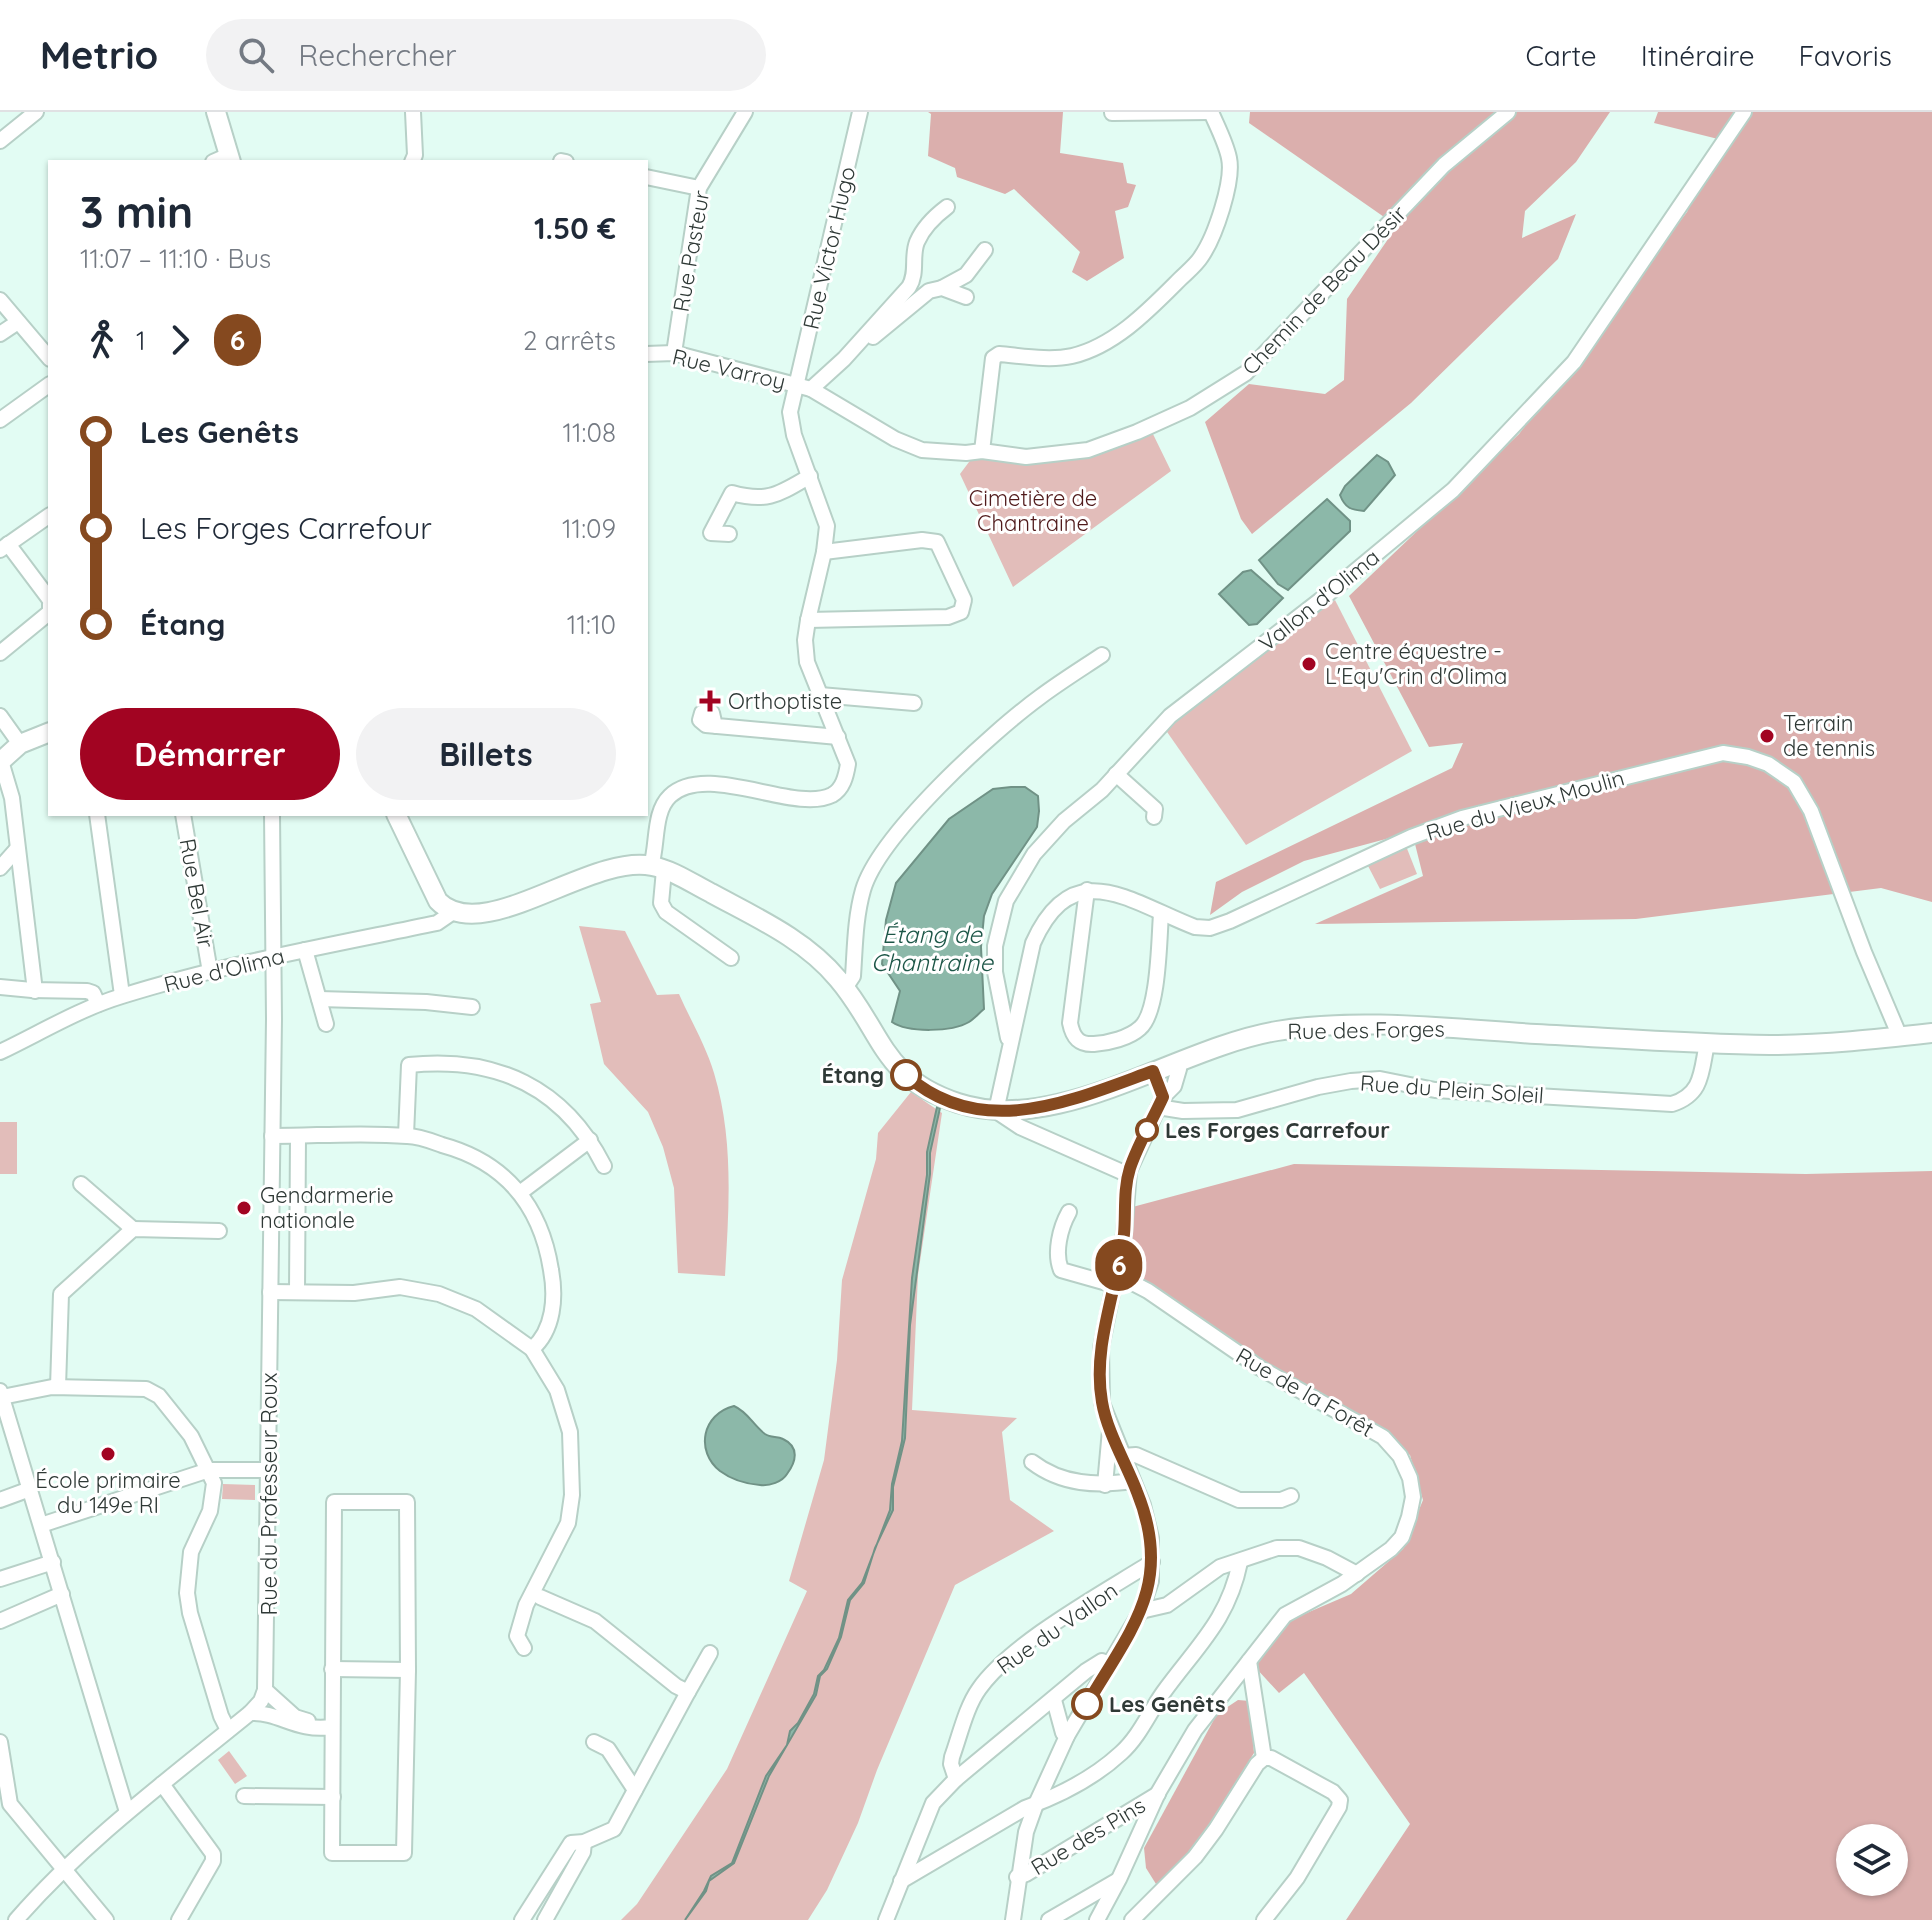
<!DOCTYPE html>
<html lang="fr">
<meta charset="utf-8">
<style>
body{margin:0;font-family:Quicksand,sans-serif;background:#f2f2f3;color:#1f2937;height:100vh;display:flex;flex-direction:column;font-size:30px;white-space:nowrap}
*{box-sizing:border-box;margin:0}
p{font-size:26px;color:#747a83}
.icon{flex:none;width:44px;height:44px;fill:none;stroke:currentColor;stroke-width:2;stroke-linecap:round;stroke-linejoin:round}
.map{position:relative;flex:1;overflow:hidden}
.sheet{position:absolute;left:48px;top:48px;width:600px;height:656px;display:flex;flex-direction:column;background:#fff;border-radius:0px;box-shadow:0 2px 6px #0004}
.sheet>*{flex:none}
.badge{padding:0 16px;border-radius:26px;font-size:28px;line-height:52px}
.buttons{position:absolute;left:1836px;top:1712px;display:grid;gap:16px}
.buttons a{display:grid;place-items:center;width:72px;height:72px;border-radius:50%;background:#fff;box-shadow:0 2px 6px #0004;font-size:40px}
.map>.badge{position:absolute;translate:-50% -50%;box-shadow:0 0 0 4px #fff}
.legs{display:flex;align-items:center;gap:12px;height:88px;padding:0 32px;font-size:26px}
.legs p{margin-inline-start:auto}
.headline{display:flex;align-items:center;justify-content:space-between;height:136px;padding:0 32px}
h1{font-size:44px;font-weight:700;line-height:60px}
.button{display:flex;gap:16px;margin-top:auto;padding:16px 32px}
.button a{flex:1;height:92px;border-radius:48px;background:#a20422;color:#fff;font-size:32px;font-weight:700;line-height:92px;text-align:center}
.button a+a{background:#f2f2f3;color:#1f2937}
ul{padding:0 32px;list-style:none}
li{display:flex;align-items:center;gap:28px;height:96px;font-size:30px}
li i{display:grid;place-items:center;width:12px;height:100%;margin:0 10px;background:currentColor}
li i::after{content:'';width:20px;height:20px;margin:-10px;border:6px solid;border-radius:50%;background:#fff}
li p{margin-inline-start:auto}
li:first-child i{background:linear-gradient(#0000 50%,currentColor 0)}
li:last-child i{background:linear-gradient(currentColor 50%,#0000 0)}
header{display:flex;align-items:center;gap:48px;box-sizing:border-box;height:112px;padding:0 40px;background:#fff;border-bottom:2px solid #e0e1e3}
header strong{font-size:38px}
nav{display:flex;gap:44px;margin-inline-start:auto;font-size:28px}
.search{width:560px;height:72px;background:#f2f2f3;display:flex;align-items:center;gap:20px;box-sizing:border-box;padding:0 28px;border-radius:44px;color:#747a83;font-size:30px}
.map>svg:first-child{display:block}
</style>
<header>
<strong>Metrio</strong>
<div class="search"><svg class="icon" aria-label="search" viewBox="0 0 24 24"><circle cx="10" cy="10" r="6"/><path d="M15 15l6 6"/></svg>Rechercher</div>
<nav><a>Carte</a><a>Itinéraire</a><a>Favoris</a></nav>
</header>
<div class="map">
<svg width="1932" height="1808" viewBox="0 0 1932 1808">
<rect width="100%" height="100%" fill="#e2fcf3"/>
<!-- green -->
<g fill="#e2bdba">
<path d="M 1151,318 L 1171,359 L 1013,475 L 960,362 L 975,342 L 1031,350 Z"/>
<path d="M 1335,488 L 1412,639 L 1246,733 L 1165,617 Z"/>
<path d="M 1406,734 L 1417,762 L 1380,777 L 1367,752 Z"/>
<path d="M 579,814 L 625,819 L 657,883 L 679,882 C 690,907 706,934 714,961 C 734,1028 729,1095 725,1164 L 678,1161 L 674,1076 L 663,1035 L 648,1000 L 604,952 L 590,892 L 601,890 Z"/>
<path d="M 911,980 L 942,1001 L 918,1163 L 912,1298 L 1017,1306 L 1002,1320 L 1010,1388 L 1054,1419 L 955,1473 L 877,1658 L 858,1711 L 827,1778 L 808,1808 L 621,1808 L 637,1792 L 727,1657 L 807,1479 L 789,1469 L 824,1348 L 837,1248 L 842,1168 L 876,1047 L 878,1021 Z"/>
<rect x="0" y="1010" width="17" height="52"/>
<path d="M 223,1372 L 255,1373 L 255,1388 L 222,1387 Z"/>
<path d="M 229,1639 L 247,1664 L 235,1672 L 218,1648 Z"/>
</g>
<!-- forest -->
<g fill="#dbafad" fill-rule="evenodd">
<path d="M 928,0 L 1063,0 L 1060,41 L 1123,51 L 1127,71 L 1136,73 L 1128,95 L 1115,99 L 1124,146 L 1087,169 L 1072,160 L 1080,140 L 1014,77 L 1005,82 L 957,65 L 955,56 L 928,44 L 931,2 Z"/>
<path d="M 1250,0 L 1610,0 L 1576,50 L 1525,99 L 1522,126 L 1576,102 L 1558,147 L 1411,291 L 1252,422 L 1241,407 L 1205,310 L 1249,272 L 1325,282 L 1344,268 L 1347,187 L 1397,114 L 1249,11 Z"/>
<path d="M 1658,0 L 1932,0 L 1932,790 L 1881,776 L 1636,807 L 1315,812 L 1423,764 L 1412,720 L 1304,749 L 1242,780 L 1210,803 L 1216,770 L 1452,656 L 1463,631 L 1429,635 L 1349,484 L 1519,322 L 1687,100 L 1718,27 L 1654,11 Z"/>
<path d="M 1294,1052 L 1806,1062 L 1932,1059 L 1932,1808 L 1346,1808 L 1410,1712 L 1304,1561 L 1279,1581 L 1255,1555 L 1288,1509 L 1351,1482 L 1403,1437 L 1423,1388 L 1410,1343 L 1247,1246 L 1129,1156 L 1125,1097 ZM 1850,1726 L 1894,1726 L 1894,1770 L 1850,1770 Z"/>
<path d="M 1238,1588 L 1250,1589 L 1254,1641 L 1191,1741 L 1172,1761 L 1156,1772 L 1146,1756 L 1144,1736 L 1217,1602 Z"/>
</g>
<!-- water -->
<g fill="#8cb8a9" stroke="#709286" stroke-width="2">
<path d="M 1377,343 L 1388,350 L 1395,363 L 1364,399 C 1351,398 1345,396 1340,383 L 1345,374 Z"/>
<path d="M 1327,387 L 1350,409 L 1350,419 L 1288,478 L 1278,472 L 1259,448 Z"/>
<path d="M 1251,458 L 1283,486 L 1257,512 L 1249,513 L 1219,482 L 1243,460 Z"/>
<path d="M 1011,675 L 1025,675 L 1038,684 L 1039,699 L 1037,715 L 992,782 L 984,804 L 981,835 L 984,897 C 979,901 974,907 969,910 C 952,920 908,921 892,910 L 900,879 L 882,852 L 886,808 L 896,771 L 949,707 L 993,677 Z"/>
<path d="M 937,995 L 940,996 L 930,1041 L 930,1062 L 910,1213 L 905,1326 L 893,1375 L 893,1398 L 875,1436 L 864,1471 L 850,1488 L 841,1525 L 827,1557 L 820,1564 L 816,1583 L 769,1664 L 734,1751 L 709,1769 L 706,1779 L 685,1808 L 704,1779 L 711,1764 L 732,1751 L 766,1664 L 787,1633 L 790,1619 L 798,1611 L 814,1582 L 818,1564 L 824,1558 L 839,1526 L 848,1488 L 862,1471 L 890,1398 L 892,1372 L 902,1329 L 912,1166 L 927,1063 L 927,1040 Z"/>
<path d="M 734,1294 C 748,1300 753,1313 765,1322 C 771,1326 777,1324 783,1327 C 800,1335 796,1350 787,1362 C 782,1370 770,1374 760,1373 C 747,1372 732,1368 720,1359 C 695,1339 702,1302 734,1294 Z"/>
</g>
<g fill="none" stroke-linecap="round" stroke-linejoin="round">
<!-- minor casing -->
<g stroke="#b7d0c7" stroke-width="18">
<g id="minor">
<path d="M 1112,1 L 1211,0"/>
<path d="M 0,29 L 36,0"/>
<path d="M 561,49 L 566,50"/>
<path d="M 213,50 L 229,43"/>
<path d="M 412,50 L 415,43 L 413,0"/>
<path d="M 646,65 L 699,76"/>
<path d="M 942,176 L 966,163 L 985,138"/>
<path d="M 0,188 L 50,247"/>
<path d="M 0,222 L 18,210"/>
<path d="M 873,225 L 929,179 L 942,176 L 966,185"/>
<path d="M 674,241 L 699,76 L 745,0"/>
<path d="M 646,242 L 674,241 L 811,277 L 895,327 L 922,338 L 966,341 L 982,339 L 1026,345 L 1088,338 L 1137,320 L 1190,296 L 1246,261 L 1444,53 L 1508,0"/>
<path d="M 811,277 L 844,247 L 909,175 C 918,160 911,145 917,130 C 923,116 935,104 947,95"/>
<path d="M 0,308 L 50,272"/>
<path d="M 982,339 L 993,246 L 999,242 C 1022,244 1049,249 1072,244 C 1115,234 1150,197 1180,167 C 1187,160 1196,153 1201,145 C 1215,125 1234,69 1229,46 C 1226,31 1217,14 1211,0"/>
<path d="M 729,422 L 711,421 L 732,381 C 768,391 779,382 810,364"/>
<path d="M 8,432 L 50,488"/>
<path d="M 0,438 L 50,403"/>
<path d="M 808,508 L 948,505 L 961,500 L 964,488 L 937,430 L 922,428 L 824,440"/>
<path d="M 0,541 L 50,500 L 50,492"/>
<path d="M 820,583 L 914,591"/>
<path d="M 0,604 L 20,632"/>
<path d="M 715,614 L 712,601 L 702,601 L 700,608 L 706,613 L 838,625"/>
<path d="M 1,649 L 12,686 L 35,879"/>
<path d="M 1116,662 L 1155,697 L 1154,705"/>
<path d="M 97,702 L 122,883"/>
<path d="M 183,702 L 210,860"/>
<path d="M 651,754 C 658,732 653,700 670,684 C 707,649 794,702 832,683 C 843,677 846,664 848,652 L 807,550 L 805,528 L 808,508 L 824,440 L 827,414 L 794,323 L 790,300 L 860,0"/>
<path d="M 0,756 L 17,737"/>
<path d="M 664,758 L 661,791 L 666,800 L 731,846"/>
<path d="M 1087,778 L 1070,911 C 1073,926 1079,933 1094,932 C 1109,931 1129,926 1140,916 C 1159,900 1159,827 1161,802"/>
<path d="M 305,838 L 326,912"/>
<path d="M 0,875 L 32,878 L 87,879 L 93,881 L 98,892"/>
<path d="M 845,876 L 853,864 C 855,836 855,806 863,778 C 879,723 992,620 1040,585 C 1060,570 1081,557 1102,543"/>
<path d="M 319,887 L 426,890 L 472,895"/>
<path d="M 1008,926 L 995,860 L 995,834 L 1006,789 L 1034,742 L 1064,709 L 1102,678 L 1170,604 L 1323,486 L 1453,378 L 1574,250 L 1744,0"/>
<path d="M 0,940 C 40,921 79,897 122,884 C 224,852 331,833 437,811 L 453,800"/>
<path d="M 1158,995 L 1183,999 L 1237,998 L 1318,975 L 1351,969 L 1380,967 L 1435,978 L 1672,992 C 1703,982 1701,960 1707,931"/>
<path d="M 406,1023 L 409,953 C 496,944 564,975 604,1054"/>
<path d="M 272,1024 C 317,1024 363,1020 407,1024 C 419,1024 431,1029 442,1033 C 505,1050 541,1094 551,1158 C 556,1185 554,1218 532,1237"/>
<path d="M 1129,1059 L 1122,1060 L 1020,1015 L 996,999 L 1033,831 C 1073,742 1128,789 1195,815 L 1210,816 L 1230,809 L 1411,725 L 1462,706 L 1723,641 L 1748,645 L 1768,652 L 1794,670 L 1811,699 L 1864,840 L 1900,925"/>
<path d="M 81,1072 L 133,1117"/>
<path d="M 521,1080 L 590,1028"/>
<path d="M 1069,1100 C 1060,1116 1054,1141 1061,1158 L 1107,1171 L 1123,1166 L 1148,1179 L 1260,1256 L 1383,1325 L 1400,1344 L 1410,1366 L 1413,1385 L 1409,1405 L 1402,1425 L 1391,1437 L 1342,1472 L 1285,1503 L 1195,1618 L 1158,1681 L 1119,1767 L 1097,1808"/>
<path d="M 270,1180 L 354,1181 L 400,1175 L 439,1182 L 476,1197 L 532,1237 L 557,1278 L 570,1320 L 572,1383 L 568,1411 L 526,1493 L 517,1524 L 524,1536"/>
<path d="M 297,1180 L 298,1024"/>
<path d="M 58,1275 L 61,1182 L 133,1117 L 219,1119"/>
<path d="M 0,1279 L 127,1700"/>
<path d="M 2,1285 L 52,1275 L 146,1277 L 159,1284 L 191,1324 L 214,1371 L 210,1399 L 191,1440 L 187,1481 L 190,1501 L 221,1604 L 228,1618"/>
<path d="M 1123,1344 L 1136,1343 L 1239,1388 L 1281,1388 L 1291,1384"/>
<path d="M 1032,1350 C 1062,1373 1097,1374 1133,1369"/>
<path d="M 1105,1373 L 1110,1318"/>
<path d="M 0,1388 L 30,1377"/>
<path d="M 334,1390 L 407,1390 L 408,1558 L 404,1741 L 332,1741 Z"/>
<path d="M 41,1413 L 209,1358 L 269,1358"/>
<path d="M 0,1467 L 53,1450"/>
<path d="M 540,1485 L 595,1509 L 676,1574 L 688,1580 L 710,1541"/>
<path d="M 1141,1499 L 1167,1493 L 1220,1455 L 1277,1436 L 1299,1436 L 1327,1446 L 1357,1462"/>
<path d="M 0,1509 L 62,1482"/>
<path d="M 1249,1549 L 1264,1646"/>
<path d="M 332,1557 L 408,1558"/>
<path d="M 265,1578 L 295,1605 L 308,1609"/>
<path d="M 1054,1588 L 1063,1621 L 1067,1624"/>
<path d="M 250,1601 C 281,1600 295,1620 332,1615"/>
<path d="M 0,1630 L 10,1692 L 106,1808"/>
<path d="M 594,1630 L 608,1637 L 635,1678"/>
<path d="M 956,1667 L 1086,1559 L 1102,1549 L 1110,1553"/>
<path d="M 162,1672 L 213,1742 L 213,1749 L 179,1808"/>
<path d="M 244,1684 L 333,1685"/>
<path d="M 1017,1765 L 1026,1762 L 1158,1682"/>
<path d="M 901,1769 L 1025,1696 C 1058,1684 1094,1666 1121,1641 C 1139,1625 1149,1601 1163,1581 C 1196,1535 1228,1509 1240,1450"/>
<path d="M 16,1808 C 85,1729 169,1667 250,1601 L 261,1589 L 265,1578 L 274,907 L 272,702"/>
<path d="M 522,1808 L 571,1731 L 584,1730 L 614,1717 L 688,1580"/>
<path d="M 545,1808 L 583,1740 L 584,1730"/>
<path d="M 886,1808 L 933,1691 L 956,1667 L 951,1652 L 952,1645 C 960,1623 966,1595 979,1577 C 1011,1531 1103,1481 1152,1450"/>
<path d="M 1013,1808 L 1026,1720 L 1036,1692 L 1067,1624 L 1141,1499 L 1151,1469 L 1151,1426 L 1143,1393 L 1102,1291 L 1101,1236 L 1124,1122 L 1129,1059 L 1163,985 L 1174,974 L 1179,957 L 1178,950"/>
<path d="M 1049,1808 L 1118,1768"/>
<path d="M 1132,1808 L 1195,1745 L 1216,1717 L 1257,1652 L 1264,1646 L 1271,1646 L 1333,1680 L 1340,1688 L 1339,1695 L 1297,1766 L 1264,1808"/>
</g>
</g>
<!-- major casing -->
<g stroke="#b7d0c7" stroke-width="22">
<g id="major">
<path d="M 216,0 L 231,50"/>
<path d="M 0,650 L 20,632 L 50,620"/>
<path d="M 396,702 L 438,789 C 483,835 591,741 652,754 C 673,758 693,772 711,781 C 755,805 805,827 838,867 C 883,920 881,966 958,991 C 1059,1024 1176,936 1277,919 C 1357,905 1454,917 1536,922 C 1614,926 1692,932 1770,933 C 1824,933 1878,927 1932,921"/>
</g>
</g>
<!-- minor -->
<use href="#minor" stroke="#fff" stroke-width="14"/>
<!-- major -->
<use href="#major" stroke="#fff" stroke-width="18"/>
</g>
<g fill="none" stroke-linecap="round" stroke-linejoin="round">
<!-- line-1 casing -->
<g stroke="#fff" stroke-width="18">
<path id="line-1" d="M 906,963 C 982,1030 1073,988 1153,959 L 1163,985 C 1152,1009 1138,1032 1130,1056 C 1123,1078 1126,1101 1124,1122 C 1117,1178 1092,1234 1102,1290 C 1107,1320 1126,1351 1137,1380 C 1174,1471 1132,1516 1087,1592"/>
</g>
<!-- line-1 -->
<use href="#line-1" stroke="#85491f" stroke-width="12"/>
</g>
<!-- markers -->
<g fill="#a20422" stroke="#fff" stroke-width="3">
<circle cx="1309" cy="552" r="8"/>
<path d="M706 577h8v8h8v8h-8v8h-8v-8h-8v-8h8z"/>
<circle cx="1767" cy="624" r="8"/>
<circle cx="244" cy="1096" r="8"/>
<circle cx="108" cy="1342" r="8"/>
</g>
<g fill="#fff" stroke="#85491f" stroke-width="4">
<circle cx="906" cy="963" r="14"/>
<circle cx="1147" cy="1018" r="10"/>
<circle cx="1087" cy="1592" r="14"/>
</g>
<g text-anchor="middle" stroke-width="6" stroke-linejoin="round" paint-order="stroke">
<!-- street labels -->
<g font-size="22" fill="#2f3936" stroke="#fff">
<text transform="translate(829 136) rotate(-77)" y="8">Rue Victor Hugo</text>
<text transform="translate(691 139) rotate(-80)" y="8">Rue Pasteur</text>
<text transform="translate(1324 178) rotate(-46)" y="8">Chemin de Beau Désir</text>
<text transform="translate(729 257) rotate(13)" y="8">Rue Varroy</text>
<text transform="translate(1319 488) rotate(-39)" y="8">Vallon d'Olima</text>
<text transform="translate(1525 693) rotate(-16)" y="8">Rue du Vieux Moulin</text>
<text transform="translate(197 781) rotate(80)" y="8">Rue Bel Air</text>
<text transform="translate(224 858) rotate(-14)" y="8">Rue d'Olima</text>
<text transform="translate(1366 918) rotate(-1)" y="8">Rue des Forges</text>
<text transform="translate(1452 977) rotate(4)" y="8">Rue du Plein Soleil</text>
<text transform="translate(1305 1280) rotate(30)" y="8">Rue de la Forêt</text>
<text transform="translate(269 1382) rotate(-90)" y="8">Rue du Professeur Roux</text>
<text transform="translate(1057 1516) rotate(-35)" y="8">Rue du Vallon</text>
<text transform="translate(1088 1724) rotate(-31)" y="8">Rue des Pins</text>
</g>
<!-- park labels -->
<g font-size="22" fill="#501a1b" stroke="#fff">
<text x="1033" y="394">Cimetière de<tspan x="1033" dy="25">Chantraine</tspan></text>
</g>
<!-- poi labels -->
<g font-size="22" fill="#2f3936" stroke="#fff" text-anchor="start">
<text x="1325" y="547">Centre équestre -<tspan x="1325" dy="25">L'Equ'Crin d'Olima</tspan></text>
<text x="728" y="597">Orthoptiste</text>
<text x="1783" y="619">Terrain<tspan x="1783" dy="25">de tennis</tspan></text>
<text x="260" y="1091">Gendarmerie<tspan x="260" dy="25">nationale</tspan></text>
<text x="108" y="1376" text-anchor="middle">École primaire<tspan x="108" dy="25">du 149e RI</tspan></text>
</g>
<!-- stop labels -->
<g font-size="22" font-weight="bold" fill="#2f3936" stroke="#fff" text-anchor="start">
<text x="884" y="971" text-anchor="end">Étang</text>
<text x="1165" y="1026">Les Forges Carrefour</text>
<text x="1109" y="1600">Les Genêts</text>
</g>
<!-- water labels -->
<g font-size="24" font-style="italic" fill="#1c5647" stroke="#fff">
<text x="932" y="831">Étang de<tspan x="932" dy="28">Chantraine</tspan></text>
</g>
</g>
</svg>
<div class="buttons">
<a><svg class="icon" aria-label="layers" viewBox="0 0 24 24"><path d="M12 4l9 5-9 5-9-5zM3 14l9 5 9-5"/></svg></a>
</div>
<b class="badge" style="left:1119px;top:1153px;background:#85491f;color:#fff">6</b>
<section class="sheet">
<div class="headline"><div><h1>3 min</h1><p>11:07 – 11:10 · Bus</p></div><b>1.50 €</b></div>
<div class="legs"><svg class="icon" aria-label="walk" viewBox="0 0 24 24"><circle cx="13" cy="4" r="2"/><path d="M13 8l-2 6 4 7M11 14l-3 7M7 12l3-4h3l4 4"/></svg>1<svg class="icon" aria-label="forward" viewBox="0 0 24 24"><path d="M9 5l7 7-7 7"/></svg><b class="badge" style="background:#85491f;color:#fff">6</b><p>2 arrêts</p></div>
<ul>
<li><i style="color:#85491f"></i><b>Les Genêts</b><p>11:08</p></li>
<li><i style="color:#85491f"></i><span>Les Forges Carrefour</span><p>11:09</p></li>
<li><i style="color:#85491f"></i><b>Étang</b><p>11:10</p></li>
</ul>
<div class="button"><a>Démarrer</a><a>Billets</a></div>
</section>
</div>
